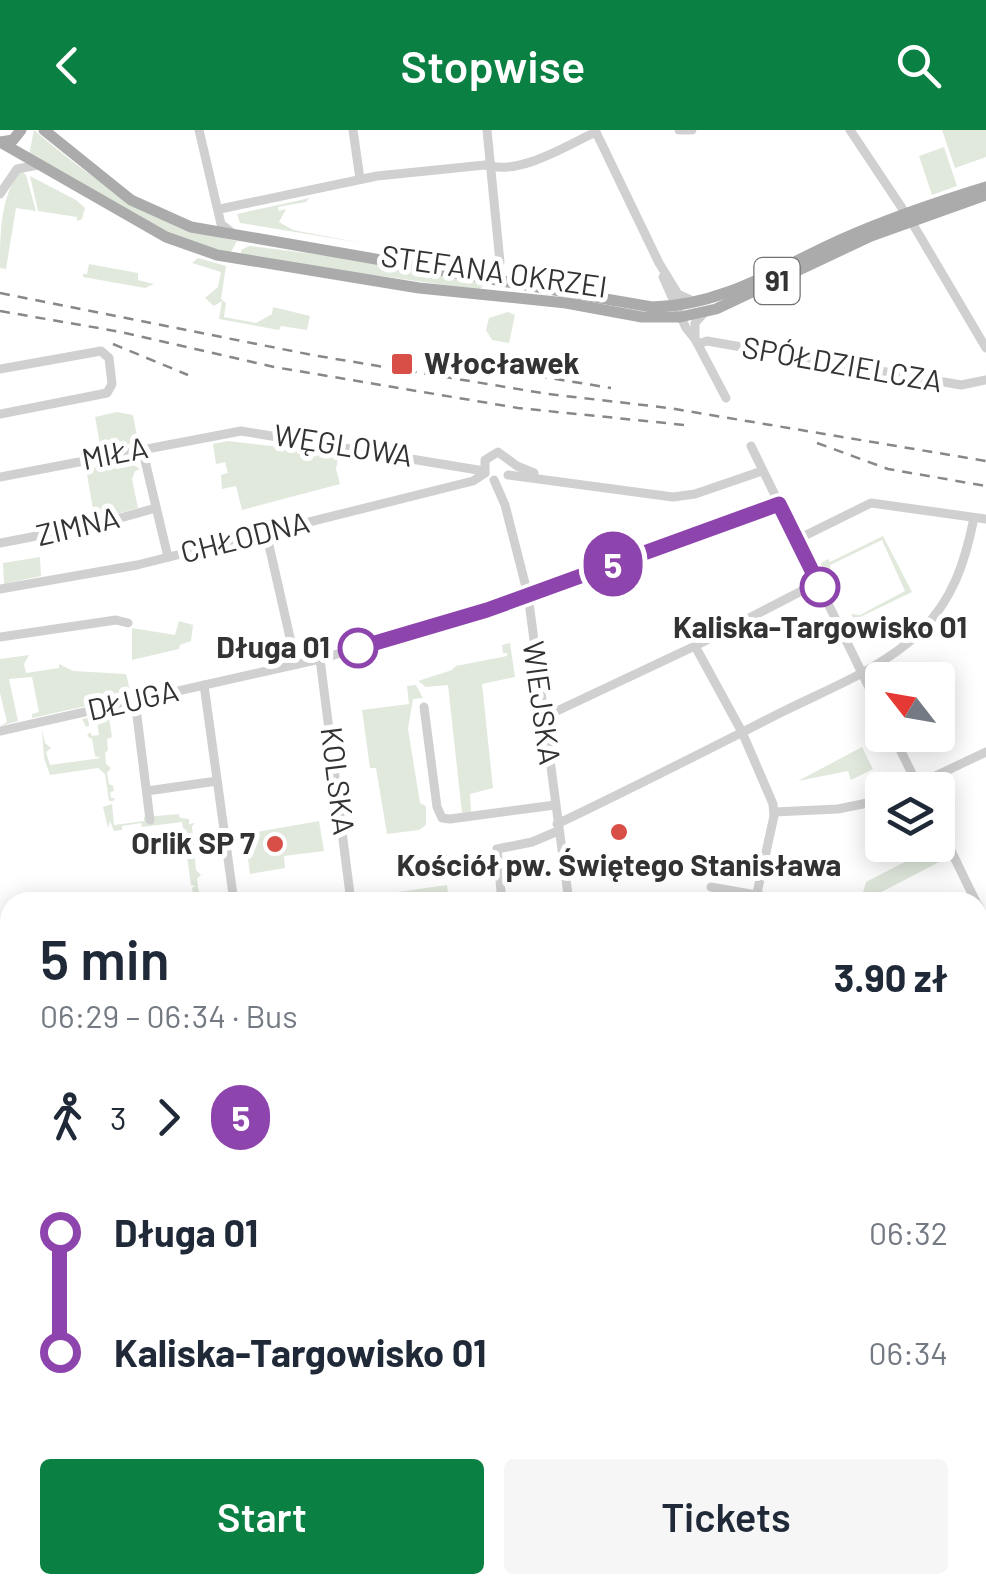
<!DOCTYPE html>
<meta charset="utf-8">
<style>
body{margin:0;font-family:Barlow,sans-serif;background:#f6f6f7;color:#1f2937;height:100vh;display:flex;flex-direction:column;font-size:38px;white-space:nowrap}
*{box-sizing:border-box;margin:0}
p{font-size:32px;color:#747a83}
.icon{flex:none;width:55px;height:55px;fill:none;stroke:currentColor;stroke-width:2;stroke-linecap:round;stroke-linejoin:round}
.map{position:relative;flex:1;overflow:hidden}
.drawer{position:absolute;left:0px;top:762px;width:988px;height:702px;display:flex;flex-direction:column;background:#fff;border-radius:30px 30px 0 0;box-shadow:0 5px 25px #0003}
.drawer>*{flex:none}
.badge{padding:0 20px;border-radius:32px;font-size:35px;line-height:65px}
.needle{width:65px;rotate:301deg}
.controls{position:absolute;left:865px;top:532px;display:grid;gap:20px}
.controls a{display:grid;place-items:center;width:90px;height:90px;border-radius:10px;background:#fff;box-shadow:0 5px 25px #0003;font-size:50px}
.map>.badge{position:absolute;translate:-50% -50%;box-shadow:0 0 0 5px #fff}
.legs{display:flex;align-items:center;gap:15px;height:110px;padding:0 40px;font-size:32px}
.legs p{margin-inline-start:auto}
.head{display:flex;align-items:center;justify-content:space-between;height:170px;padding:0 40px}
h1{font-size:55px;font-weight:600;line-height:75px}
.primary-button{display:flex;gap:20px;margin-top:auto;padding:20px 40px}
.primary-button a{flex:1;height:115px;border-radius:10px;background:#0b8043;color:#fff;font-size:40px;font-weight:600;line-height:115px;text-align:center}
.primary-button a+a{background:#f6f6f7;color:#1f2937}
ul{padding:0 40px;list-style:none}
li{display:flex;align-items:center;gap:35px;height:120px;font-size:38px}
li i{display:grid;place-items:center;width:15px;height:100%;margin:0 12px;background:currentColor}
li i::after{content:'';width:25px;height:25px;margin:-12px;border:8px solid;border-radius:50%;background:#fff}
li p{margin-inline-start:auto}
li:first-child i{background:linear-gradient(#0000 50%,currentColor 0)}
li:last-child i{background:linear-gradient(currentColor 50%,#0000 0)}
header{display:flex;justify-content:space-between;align-items:center;height:130px;padding:0 40px;background:#0b8043;color:#fff;font-size:45px;font-weight:600}
.map>svg:first-child{display:block}
</style>
<header><svg class="icon" aria-label="back" viewBox="0 0 24 24"><path d="M15 5l-7 7 7 7"/></svg>Stopwise<svg class="icon" aria-label="search" viewBox="0 0 24 24"><circle cx="10" cy="10" r="6"/><path d="M15 15l6 6"/></svg></header>
<div class="map">
<svg width="986" height="1464" viewBox="0 0 986 1464">
<rect width="100%" height="100%" fill="#fff"/>
<!-- green -->
<g fill="#e1e9dd">
<path d="M 34,0 C 95,52 156,96 237,111 L 230,124 L 164,102 L 29,25 Z"/>
<path d="M 942,0 L 986,0 L 986,27 L 955,38 Z"/>
<path d="M 944,17 L 957,56 L 932,65 L 919,26 Z"/>
<path d="M 21,40 L 26,45 L 36,81 L 16,78 L 6,139 L 0,138 C 0,105 0,66 21,40 Z"/>
<path d="M 30,46 L 76,70 L 85,78 L 82,89 L 77,91 L 77,87 L 38,81 Z"/>
<path d="M 310,68 L 306,72 L 278,77 L 279,81 L 286,79 L 279,92 L 293,100 L 362,113 L 240,93 L 237,84 Z"/>
<path d="M 249,116 L 347,128 L 482,153 L 483,156 L 479,160 L 241,126 L 241,120 Z"/>
<path d="M 198,128 L 226,136 L 221,169 L 226,173 L 224,187 L 256,193 L 272,184 L 273,177 L 310,186 L 307,200 L 281,196 L 279,200 L 219,189 L 222,171 L 214,176 L 205,168 L 218,157 L 221,142 L 192,133 Z"/>
<path d="M 89,134 L 138,143 L 138,150 L 154,154 L 145,158 L 83,147 L 83,144 L 87,144 Z"/>
<path d="M 508,182 L 515,185 L 509,213 L 492,210 L 486,200 L 489,188 Z"/>
<path d="M 117,282 L 133,285 L 138,312 L 101,320 L 95,287 Z"/>
<path d="M 228,311 L 339,324 L 336,339 L 340,354 L 242,380 L 236,356 L 222,359 L 221,345 L 228,343 L 225,332 L 216,334 L 213,314 Z"/>
<path d="M 127,331 L 140,339 L 135,341 L 132,349 L 138,378 L 95,390 L 86,339 Z"/>
<path d="M 883,406 L 912,462 L 854,490 L 851,484 L 860,485 L 905,461 L 882,410 L 830,435 L 832,448 L 826,445 L 819,434 L 828,429 L 830,432 Z"/>
<path d="M 40,427 L 41,446 L 4,454 L 3,433 Z"/>
<path d="M 179,491 L 193,495 L 191,511 L 180,515 L 179,519 L 132,530 L 132,498 L 175,505 Z"/>
<path d="M 510,513 L 515,547 L 482,554 L 493,658 L 470,664 L 471,682 L 462,683 L 448,555 L 426,557 L 418,551 L 452,540 L 456,536 L 507,526 L 507,523 L 503,523 L 502,515 Z"/>
<path d="M 29,525 L 24,534 L 26,543 L 59,538 L 59,534 L 73,541 L 126,544 L 130,560 L 113,570 L 32,588 L 32,584 L 39,582 L 32,547 L 9,549 L 18,591 L 0,596 L 7,592 L 0,563 L 0,529 Z"/>
<path d="M 416,555 L 423,568 L 413,569 L 408,599 L 420,673 L 426,676 L 426,695 L 419,700 L 387,704 L 376,638 L 370,638 L 362,580 L 409,574 L 407,556 Z"/>
<path d="M 99,586 L 109,588 L 112,607 L 107,609 L 108,620 L 105,623 L 106,634 L 111,638 L 107,643 L 109,654 L 113,656 L 114,661 L 110,662 L 111,668 L 115,668 L 113,671 L 109,671 L 105,644 L 98,638 L 50,645 L 44,628 L 42,599 L 45,613 L 51,618 L 46,622 L 50,635 L 101,628 L 95,626 L 92,609 L 87,606 L 90,602 L 92,606 L 99,605 L 97,591 L 89,592 L 89,596 L 86,597 L 82,589 Z"/>
<path d="M 862,617 L 873,639 L 851,650 L 848,641 L 798,651 Z"/>
<path d="M 112,674 L 114,695 L 144,691 L 144,687 L 179,684 L 180,688 L 189,689 L 189,694 L 195,693 L 192,696 L 196,740 L 201,745 L 197,749 L 200,772 L 194,772 L 192,758 L 195,756 L 191,755 L 182,692 L 142,697 L 141,693 L 122,696 L 122,700 L 114,701 L 110,691 L 108,698 L 103,677 Z"/>
<path d="M 319,691 L 324,721 L 284,726 L 285,738 L 250,744 L 245,704 Z"/>
<path d="M 936,716 L 943,730 L 868,769 L 861,769 L 866,752 Z"/>
<path d="M 447,755 L 449,772 L 377,772 L 376,765 Z"/>
<path d="M 978,865 L 986,876 L 986,955 L 978,958 Z"/>
<path d="M 0,1379 L 10,1380 L 10,1455 L 172,1455 L 169,1464 L 0,1464 Z"/>
</g>
<g fill="none" stroke-linecap="round" stroke-linejoin="round">
<!-- minor -->
<g stroke="#d0d0d0" stroke-width="9">
<path d="M 199,0 L 221,94 L 230,101"/>
<path d="M 353,0 L 360,49"/>
<path d="M 487,0 L 500,132 L 489,150"/>
<path d="M 595,0 L 659,133 L 678,164 L 693,171"/>
<path d="M 679,0 L 692,0"/>
<path d="M 850,0 L 906,84"/>
<path d="M 0,64 L 17,39 L 38,35"/>
<path d="M 220,79 L 377,46 L 485,35 C 520,46 565,16 596,2"/>
<path d="M 911,91 L 986,218"/>
<path d="M 663,147 L 686,198 L 695,209 L 726,268"/>
<path d="M 695,209 L 695,193 L 704,183"/>
<path d="M 698,214 L 707,211 L 961,255 L 986,250"/>
<path d="M 0,239 L 101,221 L 109,228 L 112,254 L 107,263 L 0,284"/>
<path d="M 751,316 L 882,584"/>
<path d="M 142,318 L 168,427"/>
<path d="M 485,343 L 485,330 L 498,322 L 517,336 L 534,343"/>
<path d="M 508,345 L 673,367 L 695,364 L 762,341"/>
<path d="M 0,347 L 241,301 L 484,341"/>
<path d="M 494,350 L 505,375 L 528,465 L 569,772"/>
<path d="M 266,402 L 296,534"/>
<path d="M 796,410 L 871,373 L 986,389"/>
<path d="M 0,413 L 99,394 L 156,378"/>
<path d="M 0,459 L 137,435 L 473,351 L 485,343"/>
<path d="M 0,507 L 116,490 L 128,493"/>
<path d="M 695,516 L 742,602 L 773,674 L 774,686 L 755,772"/>
<path d="M 320,529 L 351,772"/>
<path d="M 204,555 L 234,772"/>
<path d="M 135,570 L 150,690"/>
<path d="M 424,577 L 437,677 L 442,688 L 450,689 L 555,675"/>
<path d="M 542,588 L 695,516 L 817,453"/>
<path d="M 0,601 L 320,529 L 456,490 L 779,374"/>
<path d="M 893,605 L 920,660"/>
<path d="M 906,660 L 986,622"/>
<path d="M 147,661 L 217,651"/>
<path d="M 774,682 L 838,679 L 882,670"/>
<path d="M 557,694 C 633,658 707,620 782,582 C 828,559 882,539 920,502 C 953,470 965,432 974,388"/>
<path d="M 938,694 L 976,772"/>
<path d="M 711,757 L 796,772"/>
<path d="M 502,772 L 497,719 L 532,712 L 558,701"/>
<path d="M 675,772 L 675,771"/>
<path d="M 978,775 L 986,792"/>
<path d="M 978,842 L 986,840"/>
<path d="M 978,968 L 986,965"/>
<path d="M 0,990 L 10,1003"/>
<path d="M 0,1074 L 10,1056"/>
<path d="M 0,1127 L 10,1137"/>
<path d="M 978,1174 L 985,1183"/>
<path d="M 0,1277 L 10,1275"/>
<path d="M 0,1293 L 10,1289"/>
<path d="M 978,1306 L 986,1302"/>
<path d="M 0,1344 L 10,1344"/>
<path d="M 216,1455 L 218,1464"/>
<path d="M 327,1455 L 352,1464"/>
<path d="M 564,1455 L 589,1464"/>
<path d="M 660,1455 L 662,1464"/>
<path d="M 826,1455 L 833,1464"/>
<path d="M 371,1464 L 374,1455"/>
<path d="M 545,1464 L 546,1455"/>
<path d="M 708,1464 L 724,1455"/>
</g>
<!-- major -->
<g stroke="#ababab" stroke-width="11">
<path d="M 44,0 L 131,70 L 191,97 L 652,177 C 722,176 778,138 840,110 C 887,89 937,72 986,57"/>
<path d="M 0,12 L 166,107 L 217,125 L 419,158 L 566,173 L 642,187 L 680,187 L 716,179 L 871,106 L 986,65"/>
<path d="M 0,12 L 13,10 L 21,0"/>
</g>
<!-- rail -->
<g stroke="#888" stroke-width="2.5" stroke-dasharray="10 8" stroke-linecap="butt">
<path d="M 0,163 L 312,225 L 548,264 L 669,278 L 986,331"/>
<path d="M 0,181 L 121,202 L 274,237 L 518,278 L 685,295"/>
<path d="M 113,214 L 188,245"/>
<path d="M 519,243 L 611,258"/>
<path d="M 817,313 L 888,339 L 986,356"/>
</g>
</g>
<g fill="none" stroke-linecap="round" stroke-linejoin="round">
<!-- line-1 casing -->
<g stroke="#fff" stroke-width="22">
<path id="line-1" d="M 358,518 L 487,480 L 779,374 L 820,457"/>
</g>
<!-- line-1 -->
<use href="#line-1" stroke="#8e44ad" stroke-width="15"/>
</g>
<!-- markers -->
<g fill="#d84f47" stroke="#fff" stroke-width="4">
<rect x="390" y="222" width="24" height="24" rx="5"/>
<circle cx="619" cy="702" r="10"/>
<circle cx="275" cy="714" r="10"/>
</g>
<g fill="#fff" stroke="#8e44ad" stroke-width="5">
<circle cx="820" cy="457" r="18"/>
<circle cx="358" cy="518" r="18"/>
</g>
<g text-anchor="middle" stroke-width="10" stroke-linejoin="round" paint-order="stroke">
<!-- shield labels -->
<rect fill="#fff" stroke="#707070" stroke-width="2.5" x="754.5" y="128" width="45" height="46" rx="8"/>
<g font-size="28" font-weight="bold" fill="#333">
<text x="777" y="161">91</text>
</g>
<!-- street labels -->
<g font-size="30" fill="#333" stroke="#fff">
<text transform="translate(494 142) rotate(8)" y="10">STEFANA OKRZEI</text>
<text transform="translate(842 235) rotate(10)" y="10">SPÓŁDZIELCZA</text>
<text transform="translate(343 316) rotate(9)" y="10">WĘGLOWA</text>
<text transform="translate(115 324) rotate(-11)" y="10">MIŁA</text>
<text transform="translate(78 397) rotate(-13)" y="10">ZIMNA</text>
<text transform="translate(245 408) rotate(-14)" y="10">CHŁODNA</text>
<text transform="translate(133 571) rotate(-13)" y="10">DŁUGA</text>
<text transform="translate(541 573) rotate(82)" y="10">WIEJSKA</text>
<text transform="translate(337 651) rotate(83)" y="10">KOLSKA</text>
</g>
<!-- poi labels -->
<g font-size="30" font-weight="bold" fill="#333" stroke="#fff" text-anchor="start">
<text x="424" y="244">Włocławek</text>
<text x="255" y="724" text-anchor="end">Orlik SP 7</text>
<text x="619" y="746" text-anchor="middle">Kościół pw. Świętego Stanisława</text>
</g>
<!-- stop labels -->
<g font-size="30" font-weight="bold" fill="#333" stroke="#fff">
<text x="820" y="508">Kaliska-Targowisko 01</text>
<text x="330" y="528" text-anchor="end">Długa 01</text>
</g>
</g>
</svg>
<div class="controls">
<a><svg class="needle" viewBox="-14 -14 28 28"><path d="M0-13l5 13h-10z" fill="#e53935"/><path d="M0 13l5-13h-10z" fill="#747a83"/></svg></a>
<a><svg class="icon" aria-label="layers" viewBox="0 0 24 24"><path d="M12 4l9 5-9 5-9-5zM3 14l9 5 9-5"/></svg></a>
</div>
<b class="badge" style="left:613px;top:434px;background:#8e44ad;color:#fff">5</b>
<section class="drawer">
<div class="head"><div><h1>5 min</h1><p>06:29 – 06:34 · Bus</p></div><b>3.90 zł</b></div>
<div class="legs"><svg class="icon" aria-label="walk" viewBox="0 0 24 24"><circle cx="13" cy="4" r="2"/><path d="M13 8l-2 6 4 7M11 14l-3 7M7 12l3-4h3l4 4"/></svg>3<svg class="icon" aria-label="forward" viewBox="0 0 24 24"><path d="M9 5l7 7-7 7"/></svg><b class="badge" style="background:#8e44ad;color:#fff">5</b></div>
<ul>
<li><i style="color:#8e44ad"></i><b>Długa 01</b><p>06:32</p></li>
<li><i style="color:#8e44ad"></i><b>Kaliska-Targowisko 01</b><p>06:34</p></li>
</ul>
<div class="primary-button"><a>Start</a><a>Tickets</a></div>
</section>
</div>
